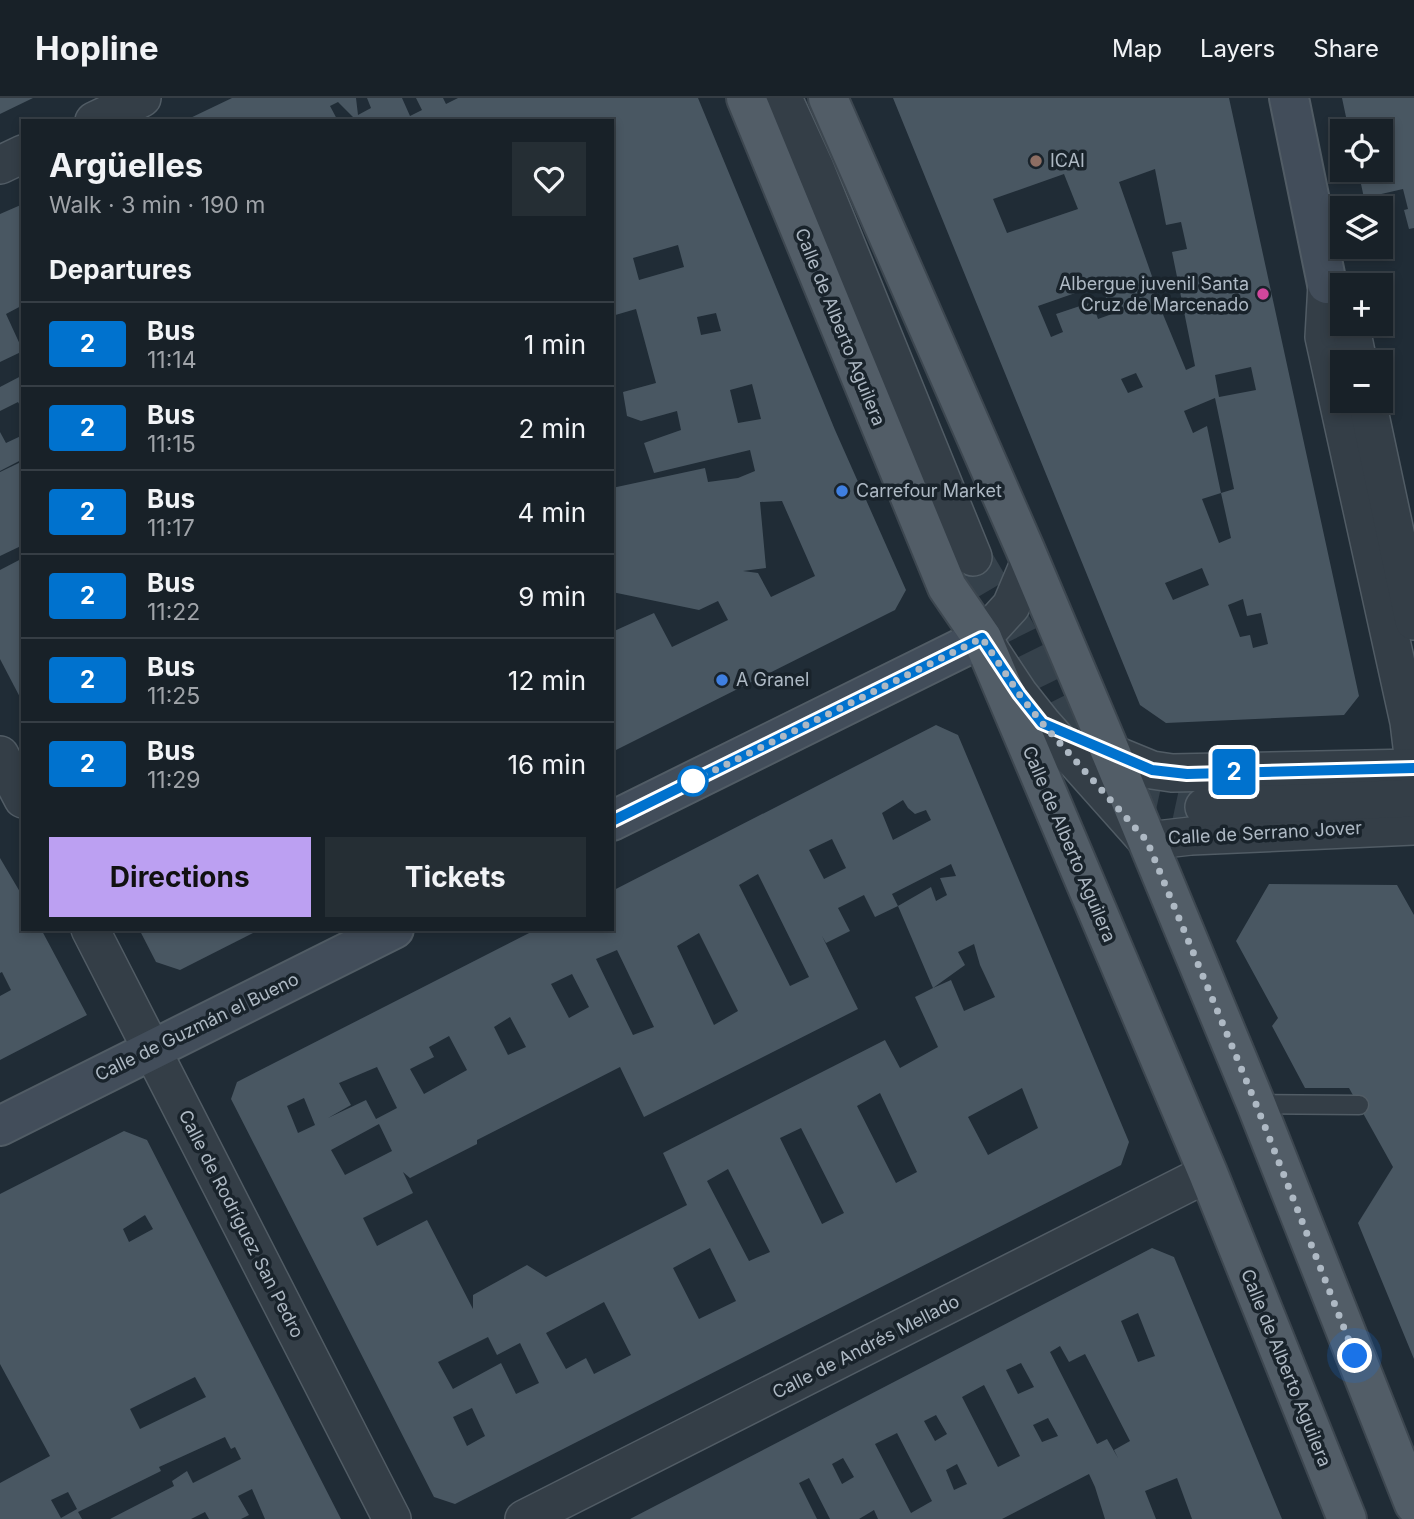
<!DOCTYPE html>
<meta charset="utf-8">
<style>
body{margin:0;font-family:Inter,sans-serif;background:#252e34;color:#f1f3f6;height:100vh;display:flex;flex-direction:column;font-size:26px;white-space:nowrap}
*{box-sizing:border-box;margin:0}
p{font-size:23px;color:#9fa3a8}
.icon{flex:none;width:38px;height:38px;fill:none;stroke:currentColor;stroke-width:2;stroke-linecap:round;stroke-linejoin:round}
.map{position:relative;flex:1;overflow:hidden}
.drawer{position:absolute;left:21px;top:21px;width:593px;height:812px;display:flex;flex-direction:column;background:#182128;border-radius:0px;box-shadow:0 4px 10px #0003,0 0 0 2px #363e45}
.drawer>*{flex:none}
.badge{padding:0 14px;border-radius:5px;font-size:24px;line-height:46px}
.controls{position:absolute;left:1330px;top:21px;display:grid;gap:14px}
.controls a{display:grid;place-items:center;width:63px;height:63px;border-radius:0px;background:#182128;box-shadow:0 4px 10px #0003,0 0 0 2px #363e45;font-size:35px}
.you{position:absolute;width:35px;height:35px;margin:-18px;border:5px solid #fff;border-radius:50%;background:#1a73e8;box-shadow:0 0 0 10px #1a73e833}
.map>.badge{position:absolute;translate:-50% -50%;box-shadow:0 0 0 4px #fff}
h2{padding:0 28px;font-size:26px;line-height:63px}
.round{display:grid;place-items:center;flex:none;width:74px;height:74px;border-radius:0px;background:#252e34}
.head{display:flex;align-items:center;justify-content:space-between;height:119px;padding:0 28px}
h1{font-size:33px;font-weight:700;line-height:52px}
.button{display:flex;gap:14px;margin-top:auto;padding:14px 28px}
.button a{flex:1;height:80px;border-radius:0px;background:#bca0f2;color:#111;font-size:28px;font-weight:700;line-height:80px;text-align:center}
.button a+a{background:#252e34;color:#f1f3f6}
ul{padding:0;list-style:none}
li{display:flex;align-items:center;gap:21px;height:84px;padding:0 28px;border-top:2px solid #363e45}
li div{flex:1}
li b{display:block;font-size:26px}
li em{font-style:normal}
li .badge{min-width:77px;font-weight:700;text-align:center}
header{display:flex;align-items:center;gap:42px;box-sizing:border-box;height:98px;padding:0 35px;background:#182128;border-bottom:2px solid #363e45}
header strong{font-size:33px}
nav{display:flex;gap:38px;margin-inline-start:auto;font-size:24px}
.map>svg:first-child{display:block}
</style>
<header>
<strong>Hopline</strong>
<nav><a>Map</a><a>Layers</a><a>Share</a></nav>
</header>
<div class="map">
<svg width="1414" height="1421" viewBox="0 0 1414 1421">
<rect width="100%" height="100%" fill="#202c36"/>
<!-- building -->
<g fill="#495762" fill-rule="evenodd">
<path d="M 0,0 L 33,0 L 0,16 Z"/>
<path d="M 232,0 L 356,0 L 358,17 L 371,10 L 367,0 L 402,0 L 410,18 L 422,12 L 416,0 L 443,0 L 446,6 L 458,0 L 698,0 L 835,332 L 906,492 L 895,512 L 612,654 L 612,534 L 654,515 L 672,549 L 728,522 L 718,503 L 699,512 L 612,494 L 612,390 L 705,370 L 708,384 L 738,380 L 755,373 L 750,352 L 654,375 L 644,345 L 681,332 L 677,313 L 641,323 L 627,318 L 623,294 L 656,285 L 636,211 L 612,218 L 612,23 L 345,23 L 353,19 L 338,4 L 330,8 L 338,23 L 184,23 ZM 678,147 L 684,169 L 639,182 L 633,160 ZM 716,215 L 721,233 L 701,237 L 697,219 ZM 752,286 L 761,321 L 738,325 L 730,292 ZM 782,403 L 815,478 L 771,499 L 758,475 L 743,473 L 766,470 L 760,404 Z"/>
<path d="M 893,0 L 1229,0 L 1359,598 L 1344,617 L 1166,625 L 1140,607 ZM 1155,71 L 1166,127 L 1181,124 L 1187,151 L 1172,154 L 1195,268 L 1186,272 L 1150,185 L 1154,184 L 1119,84 ZM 1064,76 L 1078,111 L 1007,135 L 993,101 ZM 1101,186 L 1112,216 L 1098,221 L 1092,204 L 1056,216 L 1063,234 L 1051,239 L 1038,208 ZM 1251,269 L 1256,292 L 1219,299 L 1215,277 ZM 1136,275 L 1143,289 L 1128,295 L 1121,281 ZM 1215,300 L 1234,391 L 1221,395 L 1231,440 L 1219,445 L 1202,401 L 1221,395 L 1207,328 L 1193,335 L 1184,313 ZM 1202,470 L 1209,487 L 1173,502 L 1165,485 ZM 1243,501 L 1247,518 L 1261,515 L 1268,546 L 1253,550 L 1250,537 L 1240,539 L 1228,507 Z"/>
<path d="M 1342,0 L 1414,0 L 1414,130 L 1409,131 L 1404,112 L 1408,111 L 1403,91 L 1364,100 L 1358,72 L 1381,72 L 1381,33 L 1349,33 Z"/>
<path d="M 23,106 L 23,207 L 6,216 L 23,253 L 0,264 L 0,116 Z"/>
<path d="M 23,277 L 23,313 L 18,304 L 0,313 L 0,289 Z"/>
<path d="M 0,334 L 6,345 L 23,337 L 23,361 L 0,373 Z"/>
<path d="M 23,363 L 23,447 L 0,458 L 0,374 Z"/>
<path d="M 23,460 L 23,605 L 0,561 L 0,472 Z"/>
<path d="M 936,627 L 958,637 L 1129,1044 L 1121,1067 L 455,1406 L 434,1399 L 231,1001 L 237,984 L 537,831 L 612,831 L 612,793 ZM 903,702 L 908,710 L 915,716 L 926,712 L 931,722 L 893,742 L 882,715 ZM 832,741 L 846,770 L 824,781 L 809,752 ZM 951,766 L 956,778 L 940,780 L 947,797 L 936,803 L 931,789 L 898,808 L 933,890 L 915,899 L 938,949 L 900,970 L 885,942 L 663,1055 L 687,1107 L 546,1179 L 527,1167 L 473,1197 L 473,1211 L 427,1122 L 377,1148 L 363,1120 L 413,1095 L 403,1074 L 410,1080 L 477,1046 L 477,1042 L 620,969 L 644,1019 L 858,911 L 822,838 L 826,845 L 850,833 L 838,810 L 864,797 L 875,819 L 898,808 L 892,796 ZM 758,776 L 809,879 L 790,888 L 739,787 ZM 699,835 L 738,913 L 714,927 L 677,848 ZM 974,846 L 980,867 L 995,899 L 964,913 L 951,882 L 933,890 L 965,867 L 958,854 ZM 617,852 L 654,929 L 633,937 L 596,861 ZM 572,876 L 589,909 L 569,920 L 551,886 ZM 510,919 L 526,949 L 508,957 L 494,929 ZM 449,938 L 467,972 L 424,996 L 410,971 L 434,959 L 429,949 ZM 377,969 L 397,1010 L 376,1021 L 366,1002 L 328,1020 L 351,1007 L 339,985 ZM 1022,990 L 1038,1030 L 988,1057 L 968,1019 ZM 880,995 L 917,1074 L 896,1085 L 857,1008 ZM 304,1000 L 315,1027 L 298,1035 L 287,1008 ZM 379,1026 L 392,1053 L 345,1077 L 331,1052 ZM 801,1030 L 844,1115 L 822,1126 L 780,1040 ZM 728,1071 L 770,1154 L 749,1163 L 707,1083 ZM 710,1150 L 736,1203 L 699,1221 L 673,1170 ZM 604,1204 L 631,1257 L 594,1276 L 586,1260 L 566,1271 L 546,1235 ZM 488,1239 L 497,1257 L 520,1245 L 539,1285 L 516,1296 L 501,1265 L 453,1291 L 438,1264 ZM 472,1310 L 485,1338 L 467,1348 L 453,1319 Z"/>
<path d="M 0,760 L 23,799 L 23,831 L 41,831 L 87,917 L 0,962 L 0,898 L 11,892 L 2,874 L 0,875 Z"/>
<path d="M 1269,786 L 1397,787 L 1414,817 L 1414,1261 L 1358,1125 L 1393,1069 L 1349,990 L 1305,990 L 1272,928 L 1278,920 L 1236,843 Z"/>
<path d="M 139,831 L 261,831 L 180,872 L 156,864 Z"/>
<path d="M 124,1033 L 147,1042 L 341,1421 L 265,1421 L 252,1391 L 238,1398 L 249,1417 L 241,1421 L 209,1421 L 205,1414 L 191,1421 L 110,1421 L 174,1388 L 172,1383 L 187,1373 L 193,1385 L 241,1361 L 235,1349 L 231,1351 L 225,1339 L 159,1369 L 161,1373 L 78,1414 L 82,1421 L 0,1421 L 0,1385 L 50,1358 L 0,1266 L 0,1096 ZM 145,1117 L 153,1131 L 129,1144 L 123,1131 ZM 195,1279 L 206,1299 L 140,1331 L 130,1311 ZM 68,1394 L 77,1411 L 61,1420 L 51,1402 Z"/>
<path d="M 1152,1150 L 1174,1159 L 1282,1421 L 1192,1421 L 1177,1380 L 1145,1393 L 1156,1421 L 1105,1421 L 1095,1389 L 1089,1376 L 1002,1421 L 878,1421 L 874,1412 L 859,1421 L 830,1421 L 809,1380 L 799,1385 L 817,1421 L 630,1421 ZM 1138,1215 L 1155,1258 L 1138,1264 L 1121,1223 ZM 1060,1248 L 1069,1264 L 1085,1256 L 1130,1343 L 1114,1352 L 1118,1360 L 1107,1341 L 1097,1346 L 1050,1254 ZM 1021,1265 L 1034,1289 L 1018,1296 L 1006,1272 ZM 984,1287 L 1020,1358 L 998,1369 L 962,1299 ZM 936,1317 L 947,1336 L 935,1343 L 924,1323 ZM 1048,1320 L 1058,1338 L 1042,1344 L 1033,1327 ZM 897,1335 L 932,1403 L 911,1415 L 875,1346 ZM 843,1360 L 854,1379 L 842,1386 L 832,1366 ZM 957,1366 L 967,1386 L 954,1392 L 946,1372 Z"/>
</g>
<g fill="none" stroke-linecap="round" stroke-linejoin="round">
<!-- street-tunnel -->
<path stroke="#35414b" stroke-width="37" stroke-dasharray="37 18" stroke-linecap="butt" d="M 973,459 L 1017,534 L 1059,619 L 1093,660 L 1153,698 L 1204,709"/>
<!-- lane casing -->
<g stroke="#515c65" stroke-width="21">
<path id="lane" d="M 1256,1006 L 1359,1007"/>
</g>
<!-- street casing -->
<g stroke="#515c65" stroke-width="40">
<g id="street">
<path d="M 783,0 L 815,70 L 973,459"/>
<path d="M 94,23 L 142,0"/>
<path d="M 0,67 L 23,56"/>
<path d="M 1327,186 L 1324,239 L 1409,624 L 1414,665"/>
<path d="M 1349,226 L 1351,230 L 1358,264"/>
<path d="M 1367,303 L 1414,523"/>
<path d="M 1030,463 L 1011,508 L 982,540 L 1019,596 L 1042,625 L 1147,743 L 1191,738 L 1414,728"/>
<path d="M 1091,647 L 1152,672 L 1172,675 L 1414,670"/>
<path d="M 0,657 L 23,701"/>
<path d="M 1204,709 L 1414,700"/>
<path d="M 90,831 L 392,1421"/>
<path d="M 524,1421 L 1208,1075"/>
</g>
</g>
<!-- secondary casing -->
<g stroke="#515c65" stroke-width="42">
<g id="secondary">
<path d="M 1289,0 L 1327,186"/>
<path d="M 612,723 L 982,540"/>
<path d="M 0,1028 L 394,831"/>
</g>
</g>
<!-- primary casing -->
<g stroke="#3d4750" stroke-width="42">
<g id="primary">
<path d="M 746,0 L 947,489 L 982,540 L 1208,1075 L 1347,1421"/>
<path d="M 828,0 L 1025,451 L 1111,655 L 1256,1006 L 1414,1406"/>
</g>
</g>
<!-- lane -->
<use href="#lane" stroke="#343e47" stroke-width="18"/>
<!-- street -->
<use href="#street" stroke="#343e47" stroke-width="37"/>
<!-- secondary -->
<use href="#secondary" stroke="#424d5a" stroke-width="38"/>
<!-- primary -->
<use href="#primary" stroke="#525d67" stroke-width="38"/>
</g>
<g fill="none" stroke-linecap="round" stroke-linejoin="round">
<!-- line casing -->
<g stroke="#fff" stroke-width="16">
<path id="line" d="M 612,723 L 982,540 L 1019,596 L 1042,625 L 1152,672 L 1187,676 L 1414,670"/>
</g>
<!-- line -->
<use href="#line" stroke="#0072ce" stroke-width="10"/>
<!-- walk -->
<path stroke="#aeb9c4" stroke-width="7" stroke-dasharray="0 12.6" d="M 693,683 L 982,540 L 1019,596 L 1042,625 L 1147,743 L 1256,1006 L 1355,1258"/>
</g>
<!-- markers -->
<circle fill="#8d6e63" stroke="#19232b" stroke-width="2.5" cx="1036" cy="63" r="7"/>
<circle fill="#d1479c" stroke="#19232b" stroke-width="2.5" cx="1263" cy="196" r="7"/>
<g fill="#3f7fe0" stroke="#19232b" stroke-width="2.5">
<circle cx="842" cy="393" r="7"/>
<circle cx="722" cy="582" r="7"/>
</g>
<circle fill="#fff" stroke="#0072ce" stroke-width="3.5" cx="693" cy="683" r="14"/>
<g text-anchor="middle" stroke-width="7" stroke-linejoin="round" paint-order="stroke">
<!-- poi labels -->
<g font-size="18" fill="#aeb9c4" stroke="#19232b" text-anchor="start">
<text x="1050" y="69">ICAI</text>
<text x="1249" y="192" text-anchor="end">Albergue juvenil Santa<tspan x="1249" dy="21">Cruz de Marcenado</tspan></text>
<text x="856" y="399">Carrefour Market</text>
<text x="736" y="588">A Granel</text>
</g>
<!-- street labels -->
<g font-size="18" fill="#aeb9c4" stroke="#19232b">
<text transform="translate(840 229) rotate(68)" y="6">Calle de Alberto Aguilera</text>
<text transform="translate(1265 735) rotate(-3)" y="6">Calle de Serrano Jover</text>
<text transform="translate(1069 746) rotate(67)" y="6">Calle de Alberto Aguilera</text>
<text transform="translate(197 929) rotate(-26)" y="6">Calle de Guzmán el Bueno</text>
<text transform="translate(241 1126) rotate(63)" y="6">Calle de Rodríguez San Pedro</text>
<text transform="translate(866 1249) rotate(-27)" y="6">Calle de Andrés Mellado</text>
<text transform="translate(1286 1270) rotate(68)" y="6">Calle de Alberto Aguilera</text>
</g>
</g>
</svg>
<div class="controls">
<a><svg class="icon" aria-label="locate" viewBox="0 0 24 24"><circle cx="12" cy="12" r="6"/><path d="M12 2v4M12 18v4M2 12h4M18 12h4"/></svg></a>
<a><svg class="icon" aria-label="layers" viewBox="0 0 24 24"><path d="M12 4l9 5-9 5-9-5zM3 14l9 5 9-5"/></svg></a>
<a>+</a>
<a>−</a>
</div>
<div class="you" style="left:1355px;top:1258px"></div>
<b class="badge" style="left:1234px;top:674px;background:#0072ce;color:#fff">2</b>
<section class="drawer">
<div class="head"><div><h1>Argüelles</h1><p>Walk · 3 min · 190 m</p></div><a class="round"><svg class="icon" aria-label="heart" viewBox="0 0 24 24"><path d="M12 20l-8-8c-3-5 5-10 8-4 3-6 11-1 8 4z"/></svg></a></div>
<h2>Departures</h2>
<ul>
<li><span class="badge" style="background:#0072ce;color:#fff">2</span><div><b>Bus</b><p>11:14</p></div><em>1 min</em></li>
<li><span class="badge" style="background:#0072ce;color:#fff">2</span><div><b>Bus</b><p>11:15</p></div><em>2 min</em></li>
<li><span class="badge" style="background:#0072ce;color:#fff">2</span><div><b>Bus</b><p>11:17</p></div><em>4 min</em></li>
<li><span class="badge" style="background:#0072ce;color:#fff">2</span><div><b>Bus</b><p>11:22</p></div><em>9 min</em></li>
<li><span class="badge" style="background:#0072ce;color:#fff">2</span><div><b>Bus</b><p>11:25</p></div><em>12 min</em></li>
<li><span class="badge" style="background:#0072ce;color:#fff">2</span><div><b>Bus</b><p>11:29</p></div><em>16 min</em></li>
</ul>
<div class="button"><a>Directions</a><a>Tickets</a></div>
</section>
</div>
